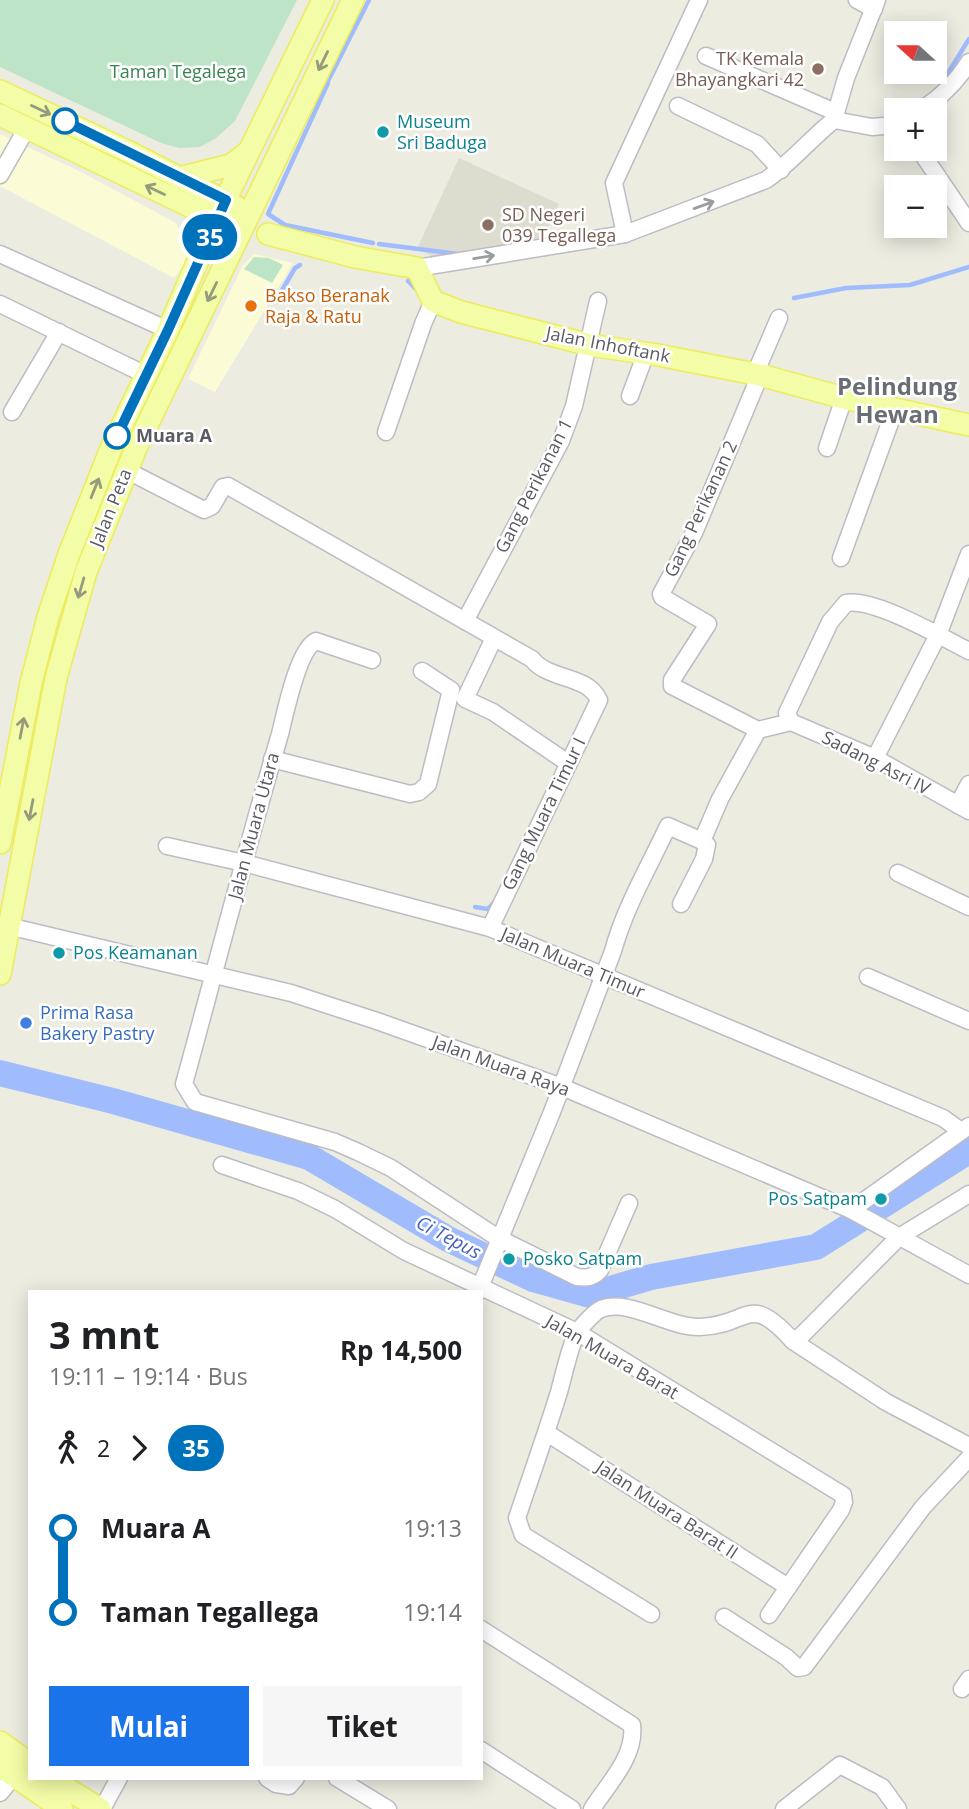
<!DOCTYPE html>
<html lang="id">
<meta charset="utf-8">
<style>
body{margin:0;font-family:"Open Sans",sans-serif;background:#f6f6f6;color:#202124;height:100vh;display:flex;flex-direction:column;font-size:26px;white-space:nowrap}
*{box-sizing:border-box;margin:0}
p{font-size:23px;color:#757577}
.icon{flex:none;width:38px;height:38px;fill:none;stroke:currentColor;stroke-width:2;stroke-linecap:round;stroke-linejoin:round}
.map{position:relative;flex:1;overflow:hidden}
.sheet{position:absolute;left:28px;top:1290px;width:455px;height:490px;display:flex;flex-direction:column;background:#fff;border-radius:0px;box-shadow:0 4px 18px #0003}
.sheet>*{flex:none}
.badge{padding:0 14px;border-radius:23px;font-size:24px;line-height:46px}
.needle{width:46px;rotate:291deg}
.controls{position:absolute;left:884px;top:21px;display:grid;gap:14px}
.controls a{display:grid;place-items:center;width:63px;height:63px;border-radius:0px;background:#fff;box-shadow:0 4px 18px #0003;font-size:35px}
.map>.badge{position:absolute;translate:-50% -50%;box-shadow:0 0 0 4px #fff}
.legs{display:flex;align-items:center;gap:10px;height:77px;padding:0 21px;font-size:23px}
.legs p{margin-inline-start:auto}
.headline{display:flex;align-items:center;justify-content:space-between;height:119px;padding:0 21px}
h1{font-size:38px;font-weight:700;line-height:52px}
.action{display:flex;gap:14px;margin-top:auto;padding:14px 21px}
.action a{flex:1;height:80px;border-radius:0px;background:#1a73e8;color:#fff;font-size:28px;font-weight:700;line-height:80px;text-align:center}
.action a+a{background:#f6f6f6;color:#202124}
ul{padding:0 21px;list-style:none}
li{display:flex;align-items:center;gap:24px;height:84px;font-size:26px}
li i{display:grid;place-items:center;width:10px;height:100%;margin:0 9px;background:currentColor}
li i::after{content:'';width:18px;height:18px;margin:-9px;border:5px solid;border-radius:50%;background:#fff}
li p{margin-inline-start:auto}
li:first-child i{background:linear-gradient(#0000 50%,currentColor 0)}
li:last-child i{background:linear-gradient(currentColor 50%,#0000 0)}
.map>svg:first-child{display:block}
</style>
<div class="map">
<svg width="969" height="1809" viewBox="0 0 969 1809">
<rect width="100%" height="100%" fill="#ecece1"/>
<!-- commercial -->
<g fill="#fbfcd6">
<path d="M 0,134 L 83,173 L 176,223 L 189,248 L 184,265 L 174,278 L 0,186 Z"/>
<path d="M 254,254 L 293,263 L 215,392 L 188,379 L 243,265 Z"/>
</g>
<!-- education -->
<path fill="#dcdccf" d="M 459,158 L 559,204 L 540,246 L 442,261 L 417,249 Z"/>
<!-- green -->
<g fill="#bee4c8">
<path d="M 0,0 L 297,0 L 235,121 L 216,138 L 200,147 L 179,148 L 161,143 L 0,67 Z"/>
<path d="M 254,257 L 269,258 L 283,265 L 272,283 L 244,269 Z"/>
</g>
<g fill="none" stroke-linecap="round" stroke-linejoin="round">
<!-- stream -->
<g stroke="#a1bcfc" stroke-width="4.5">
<path d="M 328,81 L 369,0"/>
<path d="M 328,83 L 268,214 L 285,225 L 373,243"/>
<path d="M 939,88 L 969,39"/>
<path d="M 379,244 L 458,254"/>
<path d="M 408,281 L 417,290"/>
<path d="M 281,292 L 295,268 L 300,265"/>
<path d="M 794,298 L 846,288 L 910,285 L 969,267"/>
<path d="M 859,760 L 876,767"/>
<path d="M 475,907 L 488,909 L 497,899"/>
</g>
<!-- river -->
<path stroke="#a1bcfc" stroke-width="26" d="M 0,1073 L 113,1101 L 309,1157 L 448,1239 L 533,1279 L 590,1295 L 651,1277 L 816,1247 L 969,1151"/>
<!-- minor casing -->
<g stroke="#bcbcc3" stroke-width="19">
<g id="minor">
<path d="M 857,0 L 874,9"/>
<path d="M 706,56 L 835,112"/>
<path d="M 678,106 L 757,144 L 781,170"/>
<path d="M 921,110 C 941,97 956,83 969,62"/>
<path d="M 834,120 L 846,78 L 877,0"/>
<path d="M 919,149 L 969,223"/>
<path d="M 0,175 L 27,128"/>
<path d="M 625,234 L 614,183 L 699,0"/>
<path d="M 0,254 L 168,330"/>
<path d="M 417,268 L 625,234 L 766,180 C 791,163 810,139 834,120 L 872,127 L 896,125"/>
<path d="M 0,304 L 146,375"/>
<path d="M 755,374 L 779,318"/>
<path d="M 760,375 L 694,533 L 661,594 L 662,597 L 708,624 L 672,680 L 672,686 L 758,730 L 791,722"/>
<path d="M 630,396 L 646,353"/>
<path d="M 12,412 L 59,332"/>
<path d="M 386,432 L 423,324 L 433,301"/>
<path d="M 827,448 L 844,398"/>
<path d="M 126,470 L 204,510 L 212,506 L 223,487 L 228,486 L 532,659 C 549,681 587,674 599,700 L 490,928"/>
<path d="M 841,558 L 895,409"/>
<path d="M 465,621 L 561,441 L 574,406 L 598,301"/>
<path d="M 494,638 L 465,699 L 493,712 L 568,763"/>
<path d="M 969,651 C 941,637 875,598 846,603 L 830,622 L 787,713 L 791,722 L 875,758 L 969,811"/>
<path d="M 372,660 L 316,641 C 298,649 285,714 280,734 C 246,850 216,967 184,1084 L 195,1102 L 335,1142 L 358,1152 L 391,1168 L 498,1238 L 577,1277 C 587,1278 593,1278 600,1270 L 629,1203"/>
<path d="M 875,758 L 938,635 L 969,554"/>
<path d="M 272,759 L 410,794 L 419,792 L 428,784 L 451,690 L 422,671"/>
<path d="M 958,805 L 969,784"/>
<path d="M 167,846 L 244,863 L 490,928 L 943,1118 L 961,1131"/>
<path d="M 898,873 L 969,907"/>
<path d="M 681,904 L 704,859 L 707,845 L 702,841"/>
<path d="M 8,926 L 291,993 L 377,1021 L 562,1087 L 851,1210 L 969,1275"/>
<path d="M 868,977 L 969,1021"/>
<path d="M 222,1165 L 298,1191 L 335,1209 L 404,1251 L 577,1332 L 843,1495 L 844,1502 L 841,1510 L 769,1615"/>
<path d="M 969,1194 L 899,1237 L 802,1335 L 793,1341 L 886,1402 L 969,1446"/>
<path d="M 851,1210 L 969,1126"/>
<path d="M 478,1292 L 552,1112 L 613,951 C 625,907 649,867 668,826 L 702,841 L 720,799 L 758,730"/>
<path d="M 547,1433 L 788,1587"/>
<path d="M 651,1614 L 523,1535 L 517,1518 C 531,1476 546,1434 559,1392 C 563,1378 571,1341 578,1331 C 583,1325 594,1312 601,1309 C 629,1298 669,1328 700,1327 C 751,1325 748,1291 793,1341"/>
<path d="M 724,1617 L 786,1657 L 798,1668 L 804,1667 L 923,1507 L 969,1458"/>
<path d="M 481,1629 L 632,1725 C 636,1756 608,1784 592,1809"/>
<path d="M 962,1689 L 969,1679"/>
<path d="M 481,1750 L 572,1809"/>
<path d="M 267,1778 L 276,1784 L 289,1786 L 296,1778"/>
<path d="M 337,1778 L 388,1809"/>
<path d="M 0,1793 L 14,1776"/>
<path d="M 102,1809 L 119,1778"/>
<path d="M 784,1809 L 840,1765 L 882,1787 L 898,1809"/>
</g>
</g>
<!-- major casing -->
<g stroke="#edec5a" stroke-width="24">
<g id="major">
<path d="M 0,91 L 127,151 L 237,207"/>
<path d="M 0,115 L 229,225"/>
<path d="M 179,178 L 231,165 L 248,152"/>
<path d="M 268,234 L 355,257 L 417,268 L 433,301 L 461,312 L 590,345 L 658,355 L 760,375 L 844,398 L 969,425"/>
<path d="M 0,843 L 31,683 L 48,617 L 69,554 L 112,446 L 168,330 L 216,219 L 323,0"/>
<path d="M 0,974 L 56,678 L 86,572 L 136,448 L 353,0"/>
<path d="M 0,1742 L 30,1764"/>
<path d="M 0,1766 L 62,1809"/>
<path d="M 50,1778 L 100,1809"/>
</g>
</g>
<!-- minor -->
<use href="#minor" stroke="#fff" stroke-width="16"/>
<!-- major -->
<use href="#major" stroke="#f3fca6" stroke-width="21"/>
</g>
<!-- one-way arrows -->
<defs><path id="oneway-shaft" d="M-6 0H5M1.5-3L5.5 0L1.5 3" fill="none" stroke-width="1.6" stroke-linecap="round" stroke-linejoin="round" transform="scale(1.75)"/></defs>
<g stroke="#979b7d">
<use href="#oneway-shaft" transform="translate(323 61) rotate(116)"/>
<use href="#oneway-shaft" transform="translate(41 110) rotate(25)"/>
<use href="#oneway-shaft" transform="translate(155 190) rotate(-154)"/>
<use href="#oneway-shaft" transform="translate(212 292) rotate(116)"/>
<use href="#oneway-shaft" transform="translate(95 488) rotate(-68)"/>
<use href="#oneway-shaft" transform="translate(81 588) rotate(106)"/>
<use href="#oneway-shaft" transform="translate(22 728) rotate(-79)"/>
<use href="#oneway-shaft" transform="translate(31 810) rotate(101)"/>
</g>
<g stroke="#9c9da1">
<use href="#oneway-shaft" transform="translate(704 205) rotate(-20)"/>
<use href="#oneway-shaft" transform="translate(484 257) rotate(-9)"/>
</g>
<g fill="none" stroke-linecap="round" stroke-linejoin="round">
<!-- line-1 casing -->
<g stroke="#fff" stroke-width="16">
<path id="line-1" d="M 65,121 L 226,200 L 168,330 L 117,436"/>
</g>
<!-- line-1 -->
<use href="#line-1" stroke="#0072bc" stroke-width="10"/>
</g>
<!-- markers -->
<g fill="#8d6e63" stroke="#fff" stroke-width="2.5">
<circle cx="818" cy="69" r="7"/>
<circle cx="488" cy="225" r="7"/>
</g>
<g fill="#fff" stroke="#0072bc" stroke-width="3.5">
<circle cx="65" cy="121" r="12"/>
<circle cx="117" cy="436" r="12"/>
</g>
<g fill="#0f9aa8" stroke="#fff" stroke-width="2.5">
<circle cx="383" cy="132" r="7"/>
<circle cx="59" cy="953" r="7"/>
<circle cx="881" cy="1199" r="7"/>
<circle cx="509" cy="1259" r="7"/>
</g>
<circle fill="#e8710a" stroke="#fff" stroke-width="2.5" cx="251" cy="306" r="7"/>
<circle fill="#3f7fe0" stroke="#fff" stroke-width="2.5" cx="26" cy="1023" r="7"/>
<g text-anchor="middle" stroke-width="5" stroke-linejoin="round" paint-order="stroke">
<!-- education labels -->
<g font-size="18" fill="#785e54" stroke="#fff" text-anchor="end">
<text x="804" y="65">TK Kemala<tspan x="804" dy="21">Bhayangkari 42</tspan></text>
<text x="502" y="221" text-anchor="start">SD Negeri<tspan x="502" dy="21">039 Tegallega</tspan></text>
</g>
<!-- park labels -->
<g font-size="18" fill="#378350" stroke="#fff">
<text x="178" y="78">Taman Tegalega</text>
</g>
<!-- culture labels -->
<g font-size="18" fill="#0d838f" stroke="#fff" text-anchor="start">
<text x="397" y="128">Museum<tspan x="397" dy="21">Sri Baduga</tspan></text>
<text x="73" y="959">Pos Keamanan</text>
<text x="867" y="1205" text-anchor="end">Pos Satpam</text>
<text x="523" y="1265">Posko Satpam</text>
</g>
<!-- food labels -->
<g font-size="18" fill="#c56008" stroke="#fff" text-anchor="start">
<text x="265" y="302">Bakso Beranak<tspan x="265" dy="21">Raja &amp; Ratu</tspan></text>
</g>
<!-- street labels -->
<g font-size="18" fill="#5a5b62" stroke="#fff">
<text transform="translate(608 345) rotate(11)" y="6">Jalan Inhoftank</text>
<text transform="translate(534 486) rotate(-63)" y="6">Gang Perikanan 1</text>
<text transform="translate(111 508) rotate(-68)" y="6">Jalan Peta</text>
<text transform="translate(701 509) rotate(-65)" y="6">Gang Perikanan 2</text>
<text transform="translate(876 763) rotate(27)" y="6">Sadang Asri IV</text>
<text transform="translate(544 814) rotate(-64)" y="6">Gang Muara Timur I</text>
<text transform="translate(254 826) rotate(-75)" y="6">Jalan Muara Utara</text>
<text transform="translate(573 963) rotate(23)" y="6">Jalan Muara Timur</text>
<text transform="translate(501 1066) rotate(20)" y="6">Jalan Muara Raya</text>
<text transform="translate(612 1357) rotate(30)" y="6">Jalan Muara Barat</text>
<text transform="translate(667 1510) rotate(33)" y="6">Jalan Muara Barat II</text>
</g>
<!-- stop labels -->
<g font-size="18" font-weight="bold" fill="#5a5b62" stroke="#fff" text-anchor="start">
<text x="136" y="442">Muara A</text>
</g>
<!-- shop labels -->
<g font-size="18" fill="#366cbe" stroke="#fff" text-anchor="start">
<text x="40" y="1019">Prima Rasa<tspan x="40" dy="21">Bakery Pastry</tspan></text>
</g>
<!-- water labels -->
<g font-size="19" font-style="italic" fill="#455fbe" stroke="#fff">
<text transform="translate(449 1237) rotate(28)" y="7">Ci Tepus</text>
</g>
<!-- district labels -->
<g font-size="24" font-weight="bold" fill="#6b6d74" stroke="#fff">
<text x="897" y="395">Pelindung<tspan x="897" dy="28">Hewan</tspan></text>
</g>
</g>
</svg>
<div class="controls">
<a><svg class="needle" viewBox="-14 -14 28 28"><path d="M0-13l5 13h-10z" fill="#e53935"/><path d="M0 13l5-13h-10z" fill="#757577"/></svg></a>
<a>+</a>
<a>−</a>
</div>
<b class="badge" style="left:210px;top:237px;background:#0072bc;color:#fff">35</b>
<section class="sheet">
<div class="headline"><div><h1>3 mnt</h1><p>19:11 – 19:14 · Bus</p></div><b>Rp 14,500</b></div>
<div class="legs"><svg class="icon" aria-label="walk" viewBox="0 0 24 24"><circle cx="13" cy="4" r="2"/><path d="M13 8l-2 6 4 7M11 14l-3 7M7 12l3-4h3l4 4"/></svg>2<svg class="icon" aria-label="forward" viewBox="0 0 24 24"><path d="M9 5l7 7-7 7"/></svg><b class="badge" style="background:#0072bc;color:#fff">35</b></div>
<ul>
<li><i style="color:#0072bc"></i><b>Muara A</b><p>19:13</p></li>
<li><i style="color:#0072bc"></i><b>Taman Tegallega</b><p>19:14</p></li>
</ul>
<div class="action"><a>Mulai</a><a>Tiket</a></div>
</section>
</div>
